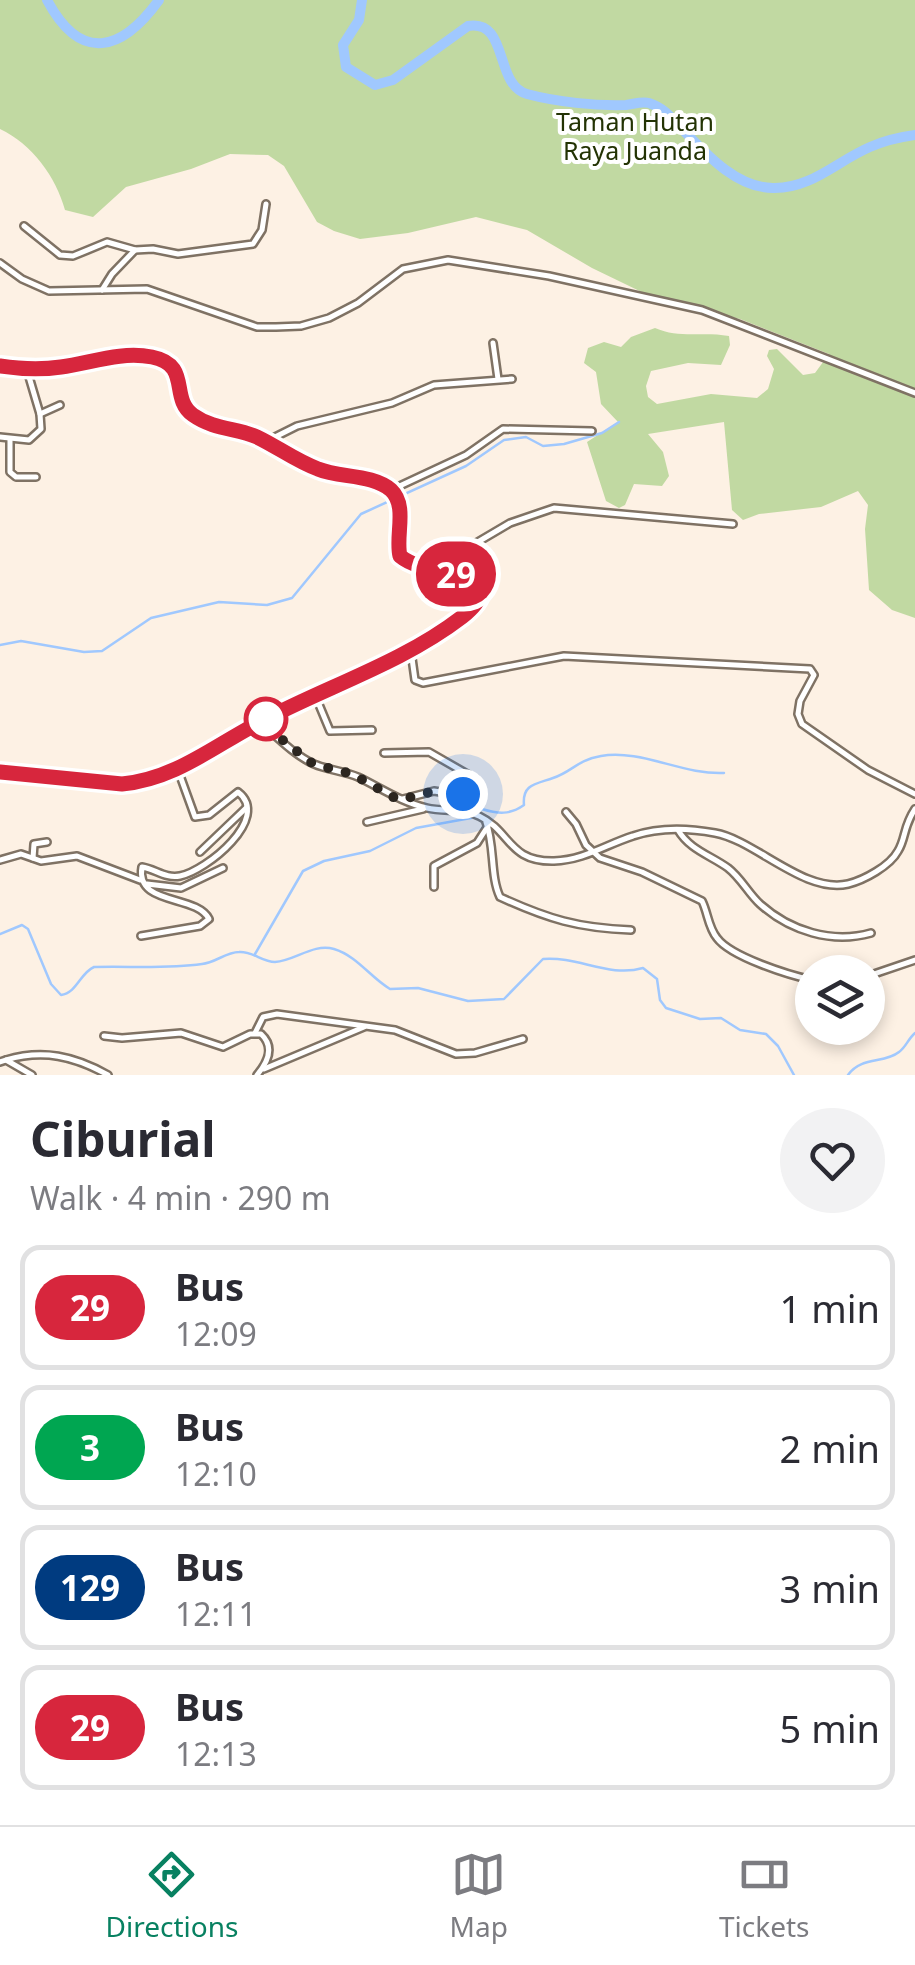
<!DOCTYPE html>
<meta charset="utf-8">
<style>
body{margin:0;font-family:"Noto Sans",sans-serif;background:#f2f2f3;color:#2b2b33;height:100vh;display:flex;flex-direction:column;font-size:38px;white-space:nowrap}
*{box-sizing:border-box;margin:0}
p{font-size:32px;color:#7c7c81}
.icon{flex:none;width:55px;height:55px;fill:none;stroke:currentColor;stroke-width:2;stroke-linecap:round;stroke-linejoin:round}
.map{position:relative;height:1075px;overflow:hidden}
.sheet{display:flex;flex-direction:column;background:#fff;flex:1}
.sheet>*{flex:none}
.badge{padding:0 20px;border-radius:32px;font-size:35px;line-height:65px}
.fabs{position:absolute;left:795px;top:955px;display:grid;gap:20px}
.fabs a{display:grid;place-items:center;width:90px;height:90px;border-radius:50%;background:#fff;box-shadow:0 5px 15px #0003;font-size:50px}
.you{position:absolute;width:50px;height:50px;margin:-25px;border:8px solid #fff;border-radius:50%;background:#1a73e8;box-shadow:0 0 0 15px #1a73e833}
.map>.badge{position:absolute;translate:-50% -50%;box-shadow:0 0 0 5px #fff}
.round{display:grid;place-items:center;flex:none;width:105px;height:105px;border-radius:52px;background:#f2f2f3}
.overview{display:flex;align-items:center;justify-content:space-between;height:170px;padding:0 30px}
h1{font-size:48px;font-weight:700;line-height:75px}
ul{padding:0;list-style:none}
li{display:flex;align-items:center;gap:30px;height:125px;margin:0 20px 15px;padding:0 10px;border:5px solid #e1e1e2;border-radius:20px}
li div{flex:1}
li b{display:block;font-size:38px}
li em{font-style:normal}
li .badge{min-width:110px;font-weight:700;text-align:center}
.tabs{display:flex;justify-content:space-around;align-items:center;height:140px;border-top:2px solid #e1e1e2;background:#fff;font-size:28px;color:#7c7c81}
.tabs a{display:grid;justify-items:center;gap:5px}
.tabs .on{color:#088161}
.map>svg:first-child{display:block}
</style>
<div class="map">
<svg width="915" height="1075" viewBox="0 0 915 1075">
<rect width="100%" height="100%" fill="#fdf1e4"/>
<!-- green -->
<path fill="#c1d9a2" d="M 0,0 L 915,0 L 915,618 L 892,610 L 869,590 L 865,529 L 868,505 L 858,491 L 821,507 L 759,514 L 743,520 L 732,510 L 724,422 L 648,434 L 663,452 L 669,476 L 662,486 L 634,484 L 625,505 L 619,508 L 606,501 L 587,442 L 618,422 L 601,404 L 596,372 L 584,363 L 588,348 L 604,342 L 621,347 L 631,337 L 655,328 C 680,339 703,331 729,336 L 730,345 L 721,365 L 688,363 L 651,371 L 646,386 L 648,397 L 657,404 L 711,394 L 757,398 L 768,389 L 774,369 L 767,356 L 769,350 L 777,349 L 803,375 L 815,373 L 829,354 L 740,319 L 654,298 L 592,268 L 527,230 L 476,217 L 408,233 L 360,239 L 334,231 L 317,222 L 284,166 L 268,155 L 230,154 L 191,169 L 126,187 L 93,217 L 65,210 C 56,177 32,144 0,129 Z"/>
<g fill="none" stroke-linecap="round" stroke-linejoin="round">
<!-- stream -->
<g stroke="#a0c8fe" stroke-width="2.5">
<path d="M 0,645 L 21,641 L 84,652 L 102,651 L 151,618 L 219,602 L 267,605 L 292,598 L 361,514 L 466,466 L 504,440 L 526,437 L 543,446 L 564,444 L 602,433 L 619,422"/>
<path d="M 0,934 L 22,925 L 28,929 L 51,984 L 61,995 C 77,993 80,973 94,967 C 131,966 167,969 202,964 C 215,963 226,952 239,952 C 253,951 262,962 275,962 C 295,961 313,943 334,949 C 357,956 370,977 390,989 L 418,988 L 468,1001 L 504,999 L 543,959 C 578,956 609,978 643,968 L 657,979 L 660,1000 L 666,1008 L 700,1019 L 721,1018 L 740,1030 L 766,1034 L 778,1046 L 794,1075"/>
<path d="M 255,954 L 303,871 L 324,861 L 370,851 L 416,828 L 471,818 L 482,809 C 498,814 510,815 524,805 C 522,784 536,784 553,778 C 572,772 577,760 601,756 C 641,749 683,775 724,773"/>
<path d="M 848,1075 C 862,1056 884,1064 899,1052 C 906,1047 908,1039 915,1033"/>
</g>
<!-- river -->
<g stroke="#a0c8fe" stroke-width="10">
<path d="M 47,0 C 81,64 122,51 159,0"/>
<path d="M 362,0 L 359,20 L 343,45 L 346,67 L 375,85 L 393,80 L 468,26 C 509,19 494,85 527,94 C 557,102 595,106 626,105 C 634,104 642,101 649,103 C 665,108 673,120 684,131 C 707,155 737,188 773,188 C 811,189 837,161 870,147 C 884,141 900,137 915,135"/>
</g>
<!-- street casing -->
<g stroke="#7f7264" stroke-width="10">
<g id="street">
<path d="M 24,226 L 60,255 L 73,256 L 107,242 L 135,250"/>
<path d="M 0,263 L 22,279 L 49,291 L 147,289 L 257,327 L 276,327 L 301,326 L 329,318 L 358,303 L 403,269 L 448,260 L 549,276 L 702,310 L 915,393"/>
<path d="M 102,290 L 112,274 L 135,250 L 153,249 L 178,254 L 253,244 L 262,230 L 266,204"/>
<path d="M 493,343 L 498,379"/>
<path d="M 0,366 C 20,369 41,370 61,367 C 92,363 120,351 152,357 C 192,365 170,397 193,414 C 214,430 238,428 257,437 C 280,448 300,464 325,471 C 345,478 374,476 391,490 C 409,506 395,536 400,556 L 412,564 L 479,582 L 483,591 C 458,643 320,691 267,718 C 236,734 207,758 174,771 C 157,778 140,782 122,784 L 0,772"/>
<path d="M 40,414 L 60,405"/>
<path d="M 0,437 L 29,440 L 41,429 L 40,414 L 27,370"/>
<path d="M 10,440 L 10,472 L 16,477 L 36,477"/>
<path d="M 265,442 L 297,426 L 392,403 L 434,385 L 512,379"/>
<path d="M 391,490 L 466,455 L 503,429 L 592,431"/>
<path d="M 453,574 L 456,559 L 471,546 L 510,523 L 554,508 L 733,524"/>
<path d="M 411,651 L 415,680 L 423,683 L 564,656 L 810,669 L 814,675 L 800,701 L 798,714 L 802,724 L 868,770 L 915,794"/>
<path d="M 315,695 L 330,731 L 372,730"/>
<path d="M 260,722 C 276,736 294,755 314,764 C 328,770 344,771 358,777 C 381,788 401,802 427,808 C 444,812 464,808 479,816 C 511,831 508,862 554,861 C 584,860 605,845 633,836 C 659,827 688,828 715,833 C 755,840 804,894 848,884 C 864,880 890,866 898,851 C 906,838 903,827 915,809"/>
<path d="M 384,753 L 429,752 L 476,779 L 460,795 L 434,791 L 403,799"/>
<path d="M 566,812 L 576,824 L 586,845 L 600,858 L 642,872 L 702,901 C 708,913 708,927 717,938 C 731,957 789,975 812,980"/>
<path d="M 367,822 L 423,809"/>
<path d="M 486,822 C 495,846 490,876 500,897 C 548,919 578,928 631,930"/>
<path d="M 678,830 C 690,850 710,855 728,868 C 741,878 748,893 760,904 C 790,931 832,944 871,933"/>
<path d="M 200,852 L 246,808"/>
<path d="M 33,858 L 34,844 L 47,842"/>
<path d="M 0,860 L 21,854 L 41,861 L 77,856 L 140,880"/>
<path d="M 147,884 L 181,888 L 223,868"/>
<path d="M 434,887 L 434,866 L 477,843 L 488,826"/>
<path d="M 141,936 L 200,926 L 209,919 C 196,894 135,906 142,867 C 155,869 166,879 180,876 C 206,871 272,818 238,792 L 209,815 L 195,817 L 178,770"/>
<path d="M 868,976 L 915,960"/>
<path d="M 255,1033 L 263,1017 L 277,1014 L 395,1030 L 456,1054 L 475,1053 L 523,1039"/>
<path d="M 104,1036 L 122,1038 L 181,1033 L 223,1047 L 250,1034 L 261,1034 C 275,1047 268,1062 257,1075"/>
<path d="M 6,1060 C 43,1049 74,1056 108,1075"/>
<path d="M 0,1062 L 6,1060 L 32,1075"/>
<path d="M 264,1069 L 364,1027"/>
</g>
</g>
<!-- street -->
<use href="#street" stroke="#fff" stroke-width="5"/>
</g>
<g fill="none" stroke-linecap="round" stroke-linejoin="round">
<!-- line casing -->
<g stroke="#fff" stroke-width="22">
<path id="line" d="M 0,366 C 20,369 41,370 61,367 C 91,363 120,351 152,357 C 192,365 169,398 193,415 C 214,430 238,428 257,437 C 278,447 296,461 318,469 C 340,478 372,474 391,490 C 408,506 395,536 400,556 C 423,575 462,566 483,586 C 481,600 472,609 462,617 C 402,663 328,686 262,721 C 215,745 176,779 122,784 L 0,772"/>
</g>
<!-- line -->
<use href="#line" stroke="#d7263d" stroke-width="15"/>
<!-- walk -->
<path stroke="#2c2620" stroke-width="10" stroke-dasharray="0 18" d="M 266,719 L 260,722 L 313,764 L 352,774 L 395,798 L 400,800 L 434,791 L 463,794"/>
</g>
<!-- markers -->
<circle fill="#fff" stroke="#d7263d" stroke-width="5" cx="266" cy="719" r="20"/>
<g text-anchor="middle" stroke-width="8" stroke-linejoin="round" paint-order="stroke">
<!-- park labels -->
<g font-size="25" fill="#233304" stroke="#fff">
<text x="635" y="131">Taman Hutan<tspan x="635" dy="29">Raya Juanda</tspan></text>
</g>
</g>
</svg>
<div class="fabs">
<a><svg class="icon" aria-label="layers" viewBox="0 0 24 24"><path d="M12 4l9 5-9 5-9-5zM3 14l9 5 9-5"/></svg></a>
</div>
<div class="you" style="left:463px;top:794px"></div>
<b class="badge" style="left:456px;top:574px;background:#d7263d;color:#fff">29</b>
</div>
<section class="sheet">
<div class="overview"><div><h1>Ciburial</h1><p>Walk · 4 min · 290 m</p></div><a class="round"><svg class="icon" aria-label="heart" viewBox="0 0 24 24"><path d="M12 20l-8-8c-3-5 5-10 8-4 3-6 11-1 8 4z"/></svg></a></div>
<ul>
<li><span class="badge" style="background:#d7263d;color:#fff">29</span><div><b>Bus</b><p>12:09</p></div><em>1 min</em></li>
<li><span class="badge" style="background:#00a651;color:#fff">3</span><div><b>Bus</b><p>12:10</p></div><em>2 min</em></li>
<li><span class="badge" style="background:#003b80;color:#fff">129</span><div><b>Bus</b><p>12:11</p></div><em>3 min</em></li>
<li><span class="badge" style="background:#d7263d;color:#fff">29</span><div><b>Bus</b><p>12:13</p></div><em>5 min</em></li>
</ul>
</section>
<nav class="tabs">
<a class="on"><svg class="icon" aria-label="directions" viewBox="0 0 24 24"><path d="M12 3l9 9-9 9-9-9zM9 14v-3h6M13 9l2 2-2 2"/></svg>Directions</a>
<a><svg class="icon" aria-label="map" viewBox="0 0 24 24"><path d="M3 6l6-2 6 2 6-2v14l-6 2-6-2-6 2zM9 4v14M15 6v14"/></svg>Map</a>
<a><svg class="icon" aria-label="tickets" viewBox="0 0 24 24"><path d="M3 7h18v10H3zM15 7v10"/></svg>Tickets</a>
</nav>
